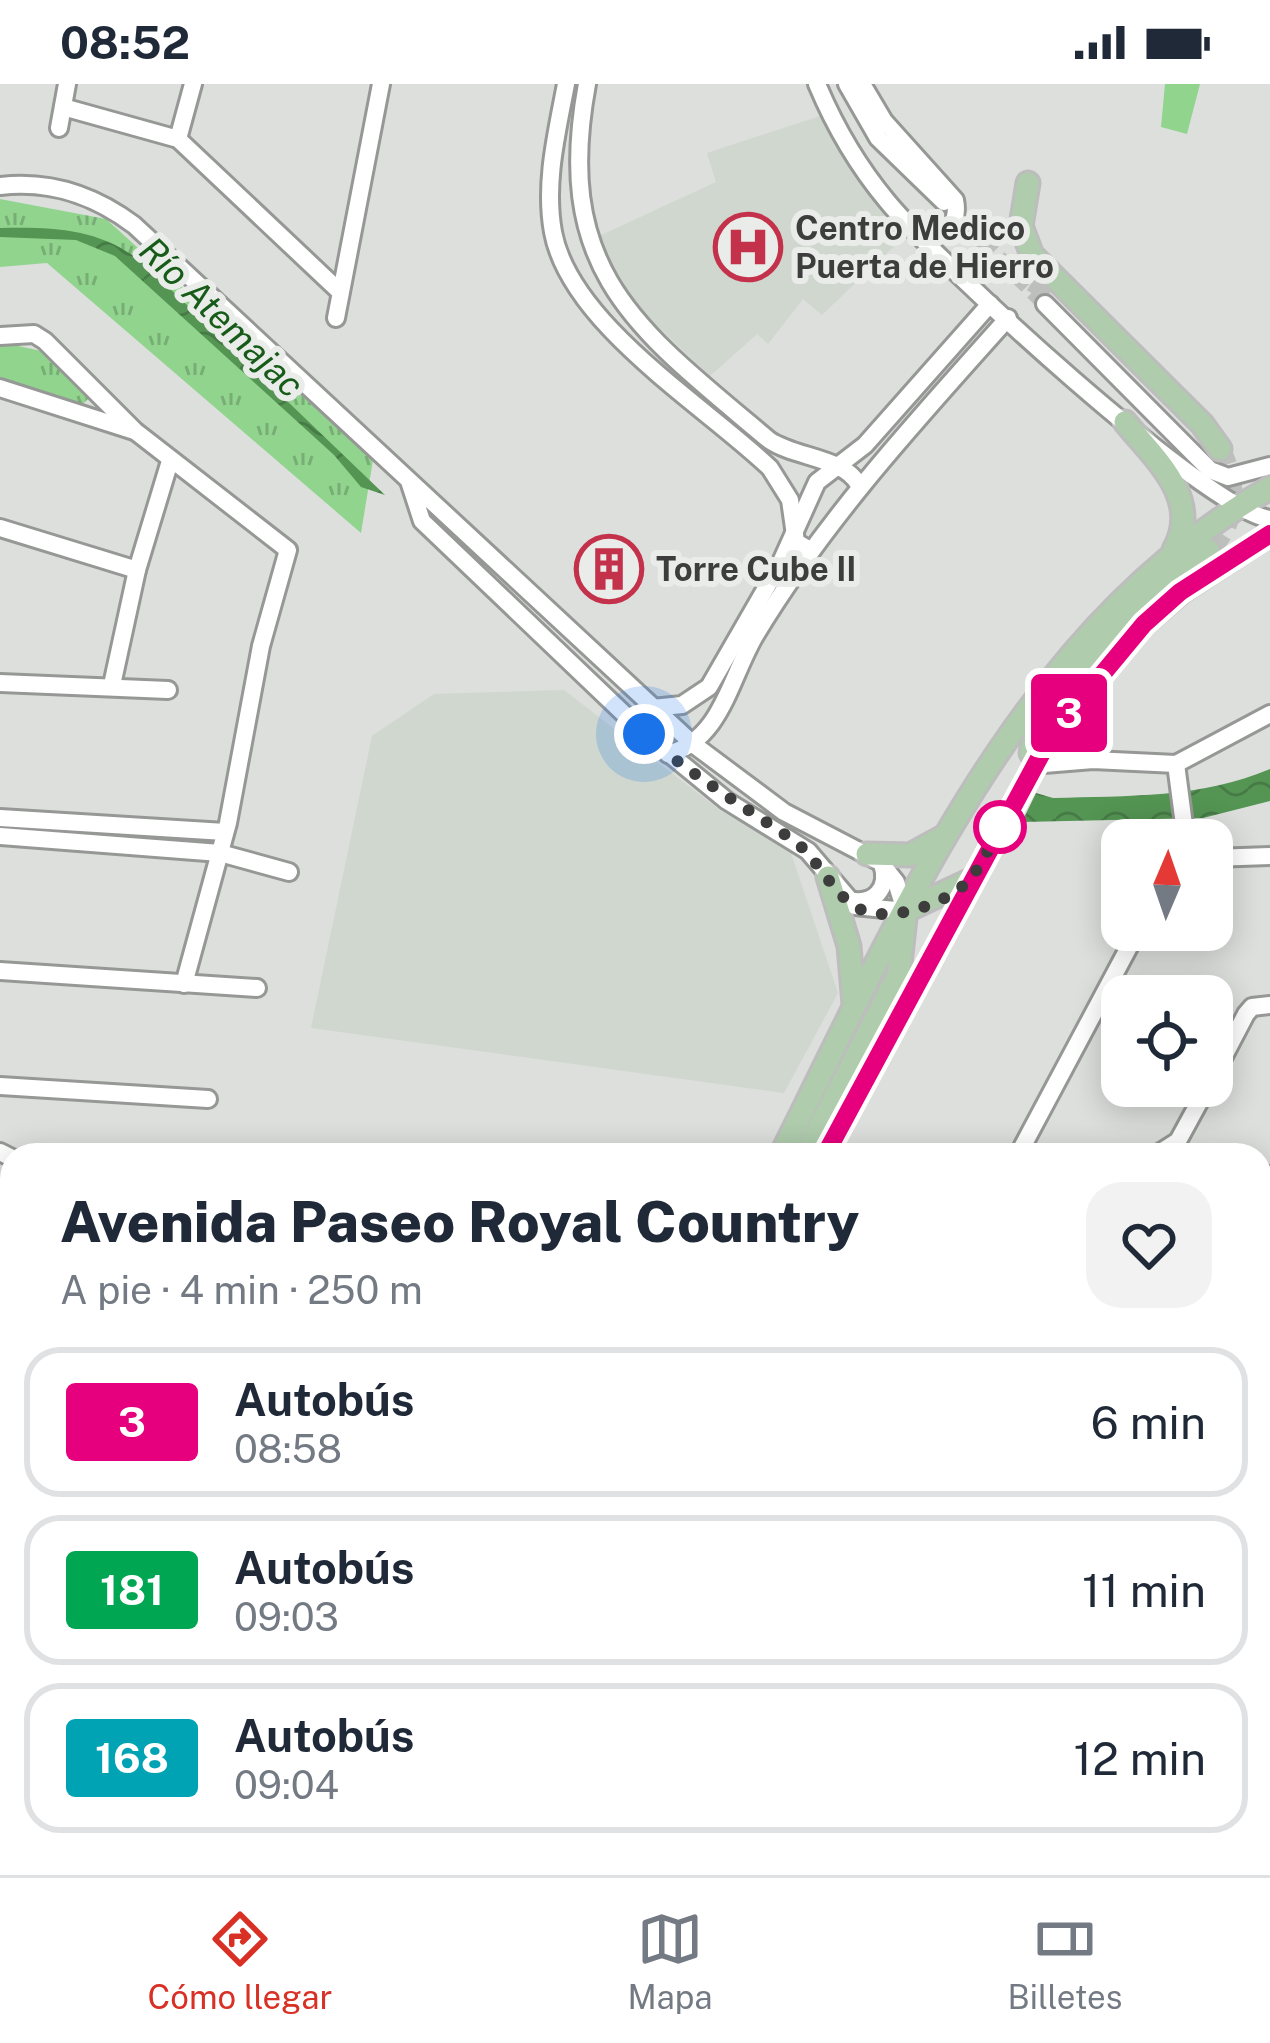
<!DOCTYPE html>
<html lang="es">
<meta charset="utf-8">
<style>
body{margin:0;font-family:"Public Sans",sans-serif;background:#f2f2f3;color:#1f2937;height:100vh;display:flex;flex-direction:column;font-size:45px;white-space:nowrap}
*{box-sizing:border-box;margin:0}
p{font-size:39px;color:#747a83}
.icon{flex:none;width:66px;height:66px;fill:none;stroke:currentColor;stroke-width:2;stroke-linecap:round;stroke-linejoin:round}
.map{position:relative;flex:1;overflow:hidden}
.details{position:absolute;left:0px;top:1059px;width:1272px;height:732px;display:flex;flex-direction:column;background:#fff;border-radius:36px 36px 0 0;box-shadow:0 6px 30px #0003}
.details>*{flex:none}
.badge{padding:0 24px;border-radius:9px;font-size:42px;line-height:78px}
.needle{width:78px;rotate:2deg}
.tools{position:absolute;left:1101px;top:735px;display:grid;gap:24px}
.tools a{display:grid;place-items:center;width:132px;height:132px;border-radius:24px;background:#fff;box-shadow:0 6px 30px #0003;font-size:60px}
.you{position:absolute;width:60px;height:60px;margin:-30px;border:9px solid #fff;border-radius:50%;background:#1a73e8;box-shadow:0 0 0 18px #1a73e833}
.map>.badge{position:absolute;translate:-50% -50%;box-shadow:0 0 0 6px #fff}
.round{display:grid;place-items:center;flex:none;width:126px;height:126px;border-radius:36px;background:#f2f2f3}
.head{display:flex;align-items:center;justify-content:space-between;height:204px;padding:0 60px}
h1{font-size:57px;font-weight:800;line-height:90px}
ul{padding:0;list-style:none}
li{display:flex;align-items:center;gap:36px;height:150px;margin:0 24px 18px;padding:0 36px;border:6px solid #e0e1e3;border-radius:36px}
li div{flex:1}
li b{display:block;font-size:45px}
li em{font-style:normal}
li .badge{min-width:132px;font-weight:700;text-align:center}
.status{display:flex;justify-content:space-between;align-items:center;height:84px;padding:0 60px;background:#fff;direction:ltr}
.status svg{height:33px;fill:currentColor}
.tabs{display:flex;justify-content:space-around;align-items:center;height:168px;border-top:3px solid #e0e1e3;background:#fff;font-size:33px;color:#747a83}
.tabs a{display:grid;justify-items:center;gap:6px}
.tabs .current{color:#d93025}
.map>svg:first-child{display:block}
</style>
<div class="status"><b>08:52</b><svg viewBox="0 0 49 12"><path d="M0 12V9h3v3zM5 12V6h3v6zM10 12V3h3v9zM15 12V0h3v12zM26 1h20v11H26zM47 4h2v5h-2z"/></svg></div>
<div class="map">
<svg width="1270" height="1791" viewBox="0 0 1270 1791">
<defs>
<pattern id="park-tufts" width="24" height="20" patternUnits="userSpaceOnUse" patternTransform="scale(3)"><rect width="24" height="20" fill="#91d48e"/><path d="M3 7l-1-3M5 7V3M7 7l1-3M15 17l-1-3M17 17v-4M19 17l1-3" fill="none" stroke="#78ad75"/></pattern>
<pattern id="water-waves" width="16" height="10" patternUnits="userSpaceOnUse" patternTransform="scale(3)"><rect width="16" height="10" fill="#549553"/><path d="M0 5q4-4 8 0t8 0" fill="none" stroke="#477b46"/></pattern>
</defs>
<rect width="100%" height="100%" fill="#dddfdd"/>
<!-- built -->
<g fill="#cfd7cf">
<path d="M 820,32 L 854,88 L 906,151 L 822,231 L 803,215 L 768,260 L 757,250 L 710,292 L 633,219 L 597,153 L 716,98 L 707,69 Z"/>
<path d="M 564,606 L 721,727 L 790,766 L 838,909 L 784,1009 L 311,944 L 372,652 L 434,610 Z"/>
</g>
<!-- park -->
<g fill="url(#park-tufts)">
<path d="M 0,115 L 106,135 L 373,376 L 361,449 L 47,179 L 0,183 Z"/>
<path d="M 0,258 L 46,268 L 89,314 L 82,321 L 0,293 Z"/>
</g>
<!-- garden -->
<path fill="#91d48e" d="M 1165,0 L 1200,0 L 1187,50 L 1161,43 Z"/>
<!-- water -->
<g fill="url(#water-waves)">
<path d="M 0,144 C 54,143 97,144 141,177 L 385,411 L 361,403 L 334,371 L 115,172 L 76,156 L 0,153 Z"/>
<path d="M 1270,685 L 1270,717 L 1203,734 L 1022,738 L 1036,709 L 1053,714 C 1127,712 1202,714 1270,685 Z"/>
</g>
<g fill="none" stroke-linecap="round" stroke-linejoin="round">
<!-- minor-tunnel -->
<path stroke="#bdbfbd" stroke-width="16" stroke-dasharray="16 8" stroke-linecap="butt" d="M 948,123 L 1045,220"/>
<!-- major-tunnel -->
<g stroke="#bdbfbd" stroke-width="21" stroke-dasharray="21 10" stroke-linecap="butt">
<path d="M 1007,180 L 1050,209"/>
<path d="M 1208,466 C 1239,438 1237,400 1220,365"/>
</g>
<!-- minor casing -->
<g stroke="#969896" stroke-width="22">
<g id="minor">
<path d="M 566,0 C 557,48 544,99 553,148 C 570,240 704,321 770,384 L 790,416 L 796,458 L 810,466"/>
<path d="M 587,0 C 552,188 637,245 769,356 C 795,374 844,373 859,401"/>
<path d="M 817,0 C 835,43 857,81 887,117 C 936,177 1207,427 1270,435"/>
<path d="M 847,0 L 878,54 L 944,118"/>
<path d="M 862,0 L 884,37 L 955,116 C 960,141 943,157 918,150"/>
<path d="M 63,23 L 178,55 L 338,206"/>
<path d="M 59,44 L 67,0"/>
<path d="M 178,55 L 193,0"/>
<path d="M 0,102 C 51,96 94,111 134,141 L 693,660 L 784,728 L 880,778 L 896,798 L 905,827 L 855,822 L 808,767 L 727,717 L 644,649 L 422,437 L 409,397"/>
<path d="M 1045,220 L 1210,386 L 1228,393 L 1270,382"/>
<path d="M 336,234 L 381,0"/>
<path d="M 0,252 L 34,250 L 45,257 L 135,347 L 288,466 L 261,562 L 228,739 L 184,900"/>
<path d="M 0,304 L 134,347"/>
<path d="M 0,444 L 137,486"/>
<path d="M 0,599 L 168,606"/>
<path d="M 112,601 L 137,486 L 170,377"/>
<path d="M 652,624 L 682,621 L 709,603 L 781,478 L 817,398 L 865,361 L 990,220"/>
<path d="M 1068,630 L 1072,656 L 1093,676"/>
<path d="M 668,670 C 722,656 730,593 756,550 C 827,433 917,336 1008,234"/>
<path d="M 1176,680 L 1186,756"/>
<path d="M 1032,681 L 1093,676 L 1176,680 L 1270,630"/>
<path d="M 0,734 L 225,748"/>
<path d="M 0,752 L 220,769 L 289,788"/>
<path d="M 1212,774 L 1270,772"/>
<path d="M 849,816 C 874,822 890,804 882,780"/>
<path d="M 0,887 L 257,904"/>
<path d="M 1212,995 L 1246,930 L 1252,923 L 1270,921"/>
<path d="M 0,1002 L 208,1015"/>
<path d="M 0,1068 L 12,1074"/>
<path d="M 1018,1071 L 1138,846"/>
<path d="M 1156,1071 L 1178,1057 L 1208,1002"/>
<path d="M 1260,1090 L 1270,1091"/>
<path d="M 1260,1259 L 1270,1258"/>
<path d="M 0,1434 L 12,1425"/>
<path d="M 1260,1445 L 1270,1443"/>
<path d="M 0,1463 L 12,1455"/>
<path d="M 0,1552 L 12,1544"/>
<path d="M 0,1605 L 12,1618"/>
<path d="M 1260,1637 L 1270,1636"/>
<path d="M 0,1664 L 12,1669"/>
<path d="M 0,1790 L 4,1791"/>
<path d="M 166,1791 L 170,1779"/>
</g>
</g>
<!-- major casing -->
<g stroke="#bdbdbd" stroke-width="27">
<g id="major">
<path d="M 1028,99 L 1021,142 L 1032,171 L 1202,340 L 1220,365"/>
<path d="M 1125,338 C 1155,375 1203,415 1174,466"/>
<path d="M 1031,669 C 1041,597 1151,505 1208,466"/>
<path d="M 867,770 L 910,771 L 943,753"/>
<path d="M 828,793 L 849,862 L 854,920"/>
<path d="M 905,827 L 969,797"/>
<path d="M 781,1071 C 903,827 1022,544 1270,404"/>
<path d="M 805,1071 L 899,889 L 905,834"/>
<path d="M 825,1071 L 1051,652 L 1144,540 L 1181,508 L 1270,450"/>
<path d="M 0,1184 L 12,1197"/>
<path d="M 0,1251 L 12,1262"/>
<path d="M 447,1791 L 450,1779"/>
<path d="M 486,1791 L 489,1779"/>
</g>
</g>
<!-- minor -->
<use href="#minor" stroke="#fff" stroke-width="16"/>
<!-- major -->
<use href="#major" stroke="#afccad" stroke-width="21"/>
</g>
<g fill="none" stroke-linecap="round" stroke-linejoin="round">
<!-- line casing -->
<g stroke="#fff" stroke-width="27">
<path id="line" d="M 825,1071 L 1051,652 L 1144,540 L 1180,508 L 1270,450"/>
</g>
<!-- line -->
<use href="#line" stroke="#e6007e" stroke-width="18"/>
<!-- walk -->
<path stroke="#3c3d3c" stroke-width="12" stroke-dasharray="0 21.6" d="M 644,650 C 691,691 742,721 793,756 C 818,774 830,807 856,823 C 886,842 954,819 973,791 C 984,777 991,759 1000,743"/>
</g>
<!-- icons -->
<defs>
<g id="hospital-ring" transform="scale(3.45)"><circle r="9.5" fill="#eaecea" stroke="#c3324a" stroke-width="1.5"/><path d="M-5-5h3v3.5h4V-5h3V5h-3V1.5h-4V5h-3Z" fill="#c3324a"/></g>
<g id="building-ring" transform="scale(3.45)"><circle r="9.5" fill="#eaecea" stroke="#c3324a" stroke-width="1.5"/><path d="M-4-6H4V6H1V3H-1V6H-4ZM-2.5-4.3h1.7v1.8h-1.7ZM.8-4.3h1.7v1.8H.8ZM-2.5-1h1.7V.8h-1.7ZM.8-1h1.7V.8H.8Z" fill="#c3324a"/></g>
</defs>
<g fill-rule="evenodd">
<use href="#hospital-ring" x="748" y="163"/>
<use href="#building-ring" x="609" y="485"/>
</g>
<!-- markers -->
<circle fill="#fff" stroke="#e6007e" stroke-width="6" cx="1000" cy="743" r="24"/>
<g text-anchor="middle" stroke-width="12" stroke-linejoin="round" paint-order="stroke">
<!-- poi labels -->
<g font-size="33" font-weight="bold" fill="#3c3d3c" stroke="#eaecea" text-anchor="start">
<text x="795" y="156">Centro Medico<tspan x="795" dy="38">Puerta de Hierro</tspan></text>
<text x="656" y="497">Torre Cube II</text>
</g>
<!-- water labels -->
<g font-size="36" font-style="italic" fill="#175b19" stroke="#eaecea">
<text transform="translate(222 233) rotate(44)" y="13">Río Atemajac</text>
</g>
</g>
</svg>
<div class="tools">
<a><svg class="needle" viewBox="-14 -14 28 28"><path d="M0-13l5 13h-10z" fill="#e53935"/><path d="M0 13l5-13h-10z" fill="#747a83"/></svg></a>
<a><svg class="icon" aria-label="locate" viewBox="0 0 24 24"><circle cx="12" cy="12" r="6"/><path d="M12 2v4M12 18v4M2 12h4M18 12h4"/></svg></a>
</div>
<div class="you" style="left:644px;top:650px"></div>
<b class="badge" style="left:1069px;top:629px;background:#e6007e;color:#fff">3</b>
<section class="details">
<div class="head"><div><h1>Avenida Paseo Royal Country</h1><p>A pie · 4 min · 250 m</p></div><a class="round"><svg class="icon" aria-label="heart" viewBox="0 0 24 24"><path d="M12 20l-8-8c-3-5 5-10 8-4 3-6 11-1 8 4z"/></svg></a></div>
<ul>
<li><span class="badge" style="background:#e6007e;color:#fff">3</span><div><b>Autobús</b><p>08:58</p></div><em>6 min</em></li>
<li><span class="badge" style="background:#00a651;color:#fff">181</span><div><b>Autobús</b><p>09:03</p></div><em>11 min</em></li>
<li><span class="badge" style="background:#00a3b4;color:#fff">168</span><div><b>Autobús</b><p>09:04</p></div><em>12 min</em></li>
</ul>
</section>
</div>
<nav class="tabs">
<a class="current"><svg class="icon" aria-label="directions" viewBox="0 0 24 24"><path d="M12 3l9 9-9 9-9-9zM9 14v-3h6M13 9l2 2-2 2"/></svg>Cómo llegar</a>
<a><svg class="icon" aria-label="map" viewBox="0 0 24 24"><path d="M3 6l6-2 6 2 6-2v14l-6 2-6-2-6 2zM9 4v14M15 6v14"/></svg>Mapa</a>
<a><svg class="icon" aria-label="tickets" viewBox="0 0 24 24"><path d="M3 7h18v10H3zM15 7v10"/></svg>Billetes</a>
</nav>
